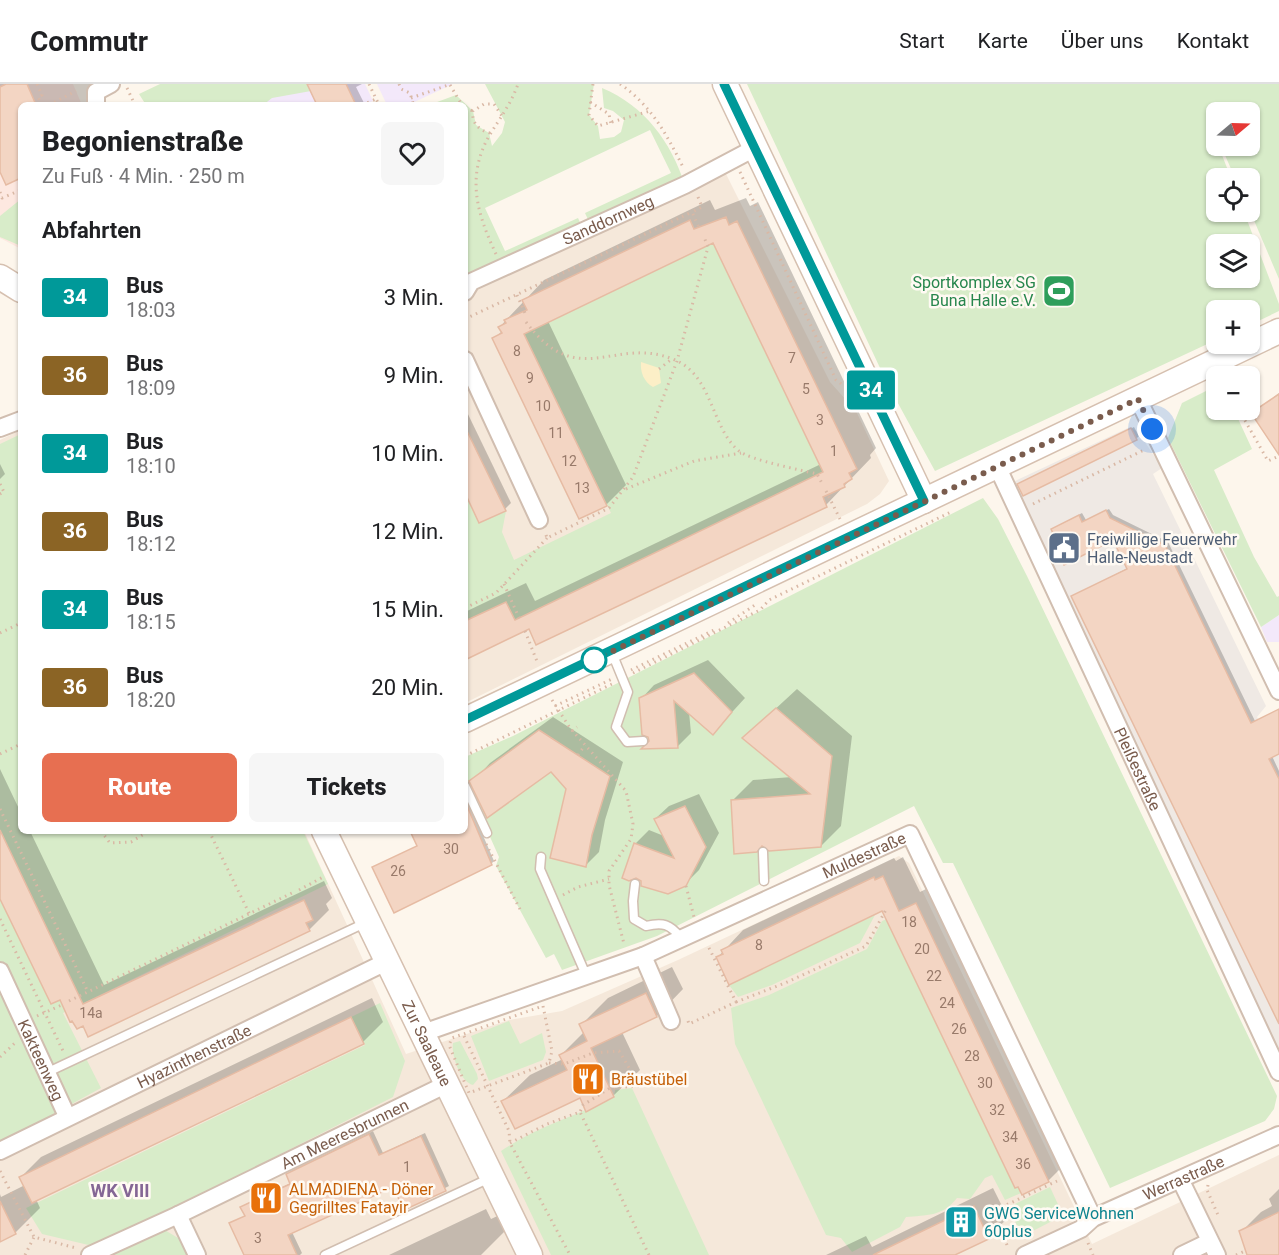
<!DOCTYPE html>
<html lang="de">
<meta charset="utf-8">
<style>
body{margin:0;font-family:Roboto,sans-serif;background:#f6f6f6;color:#202124;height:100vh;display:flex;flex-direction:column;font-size:22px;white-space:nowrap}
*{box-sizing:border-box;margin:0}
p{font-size:20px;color:#757577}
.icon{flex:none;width:33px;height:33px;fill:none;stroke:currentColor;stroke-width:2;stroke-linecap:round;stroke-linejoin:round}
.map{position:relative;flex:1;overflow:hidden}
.drawer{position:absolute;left:18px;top:18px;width:450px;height:732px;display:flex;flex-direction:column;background:#fff;border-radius:9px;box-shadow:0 2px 4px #0004}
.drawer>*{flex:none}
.badge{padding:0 12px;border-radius:4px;font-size:21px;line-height:39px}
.needle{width:39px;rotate:71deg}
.controls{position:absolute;left:1206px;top:18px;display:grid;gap:12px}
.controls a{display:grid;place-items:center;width:54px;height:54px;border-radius:9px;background:#fff;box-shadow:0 2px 4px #0004;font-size:30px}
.you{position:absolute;width:30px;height:30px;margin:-15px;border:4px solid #fff;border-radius:50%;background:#1a73e8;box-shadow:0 0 0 9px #1a73e833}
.map>.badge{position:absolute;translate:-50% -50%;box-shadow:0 0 0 3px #fff}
h2{padding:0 24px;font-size:22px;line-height:54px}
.round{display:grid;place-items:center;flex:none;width:63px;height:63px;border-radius:9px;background:#f6f6f6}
.head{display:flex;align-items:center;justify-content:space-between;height:102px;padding:0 24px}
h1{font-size:28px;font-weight:800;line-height:45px}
.action{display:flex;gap:12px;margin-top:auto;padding:12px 24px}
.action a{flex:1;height:69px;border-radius:9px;background:#e76f51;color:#fff;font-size:24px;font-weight:800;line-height:69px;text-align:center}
.action a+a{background:#f6f6f6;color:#202124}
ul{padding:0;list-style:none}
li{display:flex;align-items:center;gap:18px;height:78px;padding:0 24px}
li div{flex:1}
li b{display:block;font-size:22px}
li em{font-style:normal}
li .badge{min-width:66px;font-weight:700;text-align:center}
header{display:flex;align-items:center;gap:36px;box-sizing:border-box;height:84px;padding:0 30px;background:#fff;border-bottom:2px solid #e0e0e0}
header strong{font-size:28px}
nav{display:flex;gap:33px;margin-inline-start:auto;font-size:21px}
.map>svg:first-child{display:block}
</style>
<header>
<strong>Commutr</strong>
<nav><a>Start</a><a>Karte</a><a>Über uns</a><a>Kontakt</a></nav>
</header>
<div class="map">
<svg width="1279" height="1171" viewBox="0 0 1279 1171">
<rect width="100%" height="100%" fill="#fdf6ec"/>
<!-- residential -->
<g fill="#f5e8da">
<path d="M 722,82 L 830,298 L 856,327 L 889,397 L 880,410 L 867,420 L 465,619 L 465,201 Z"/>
<path d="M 21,346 L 21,747 L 304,747 L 406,970 L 509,936 L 562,927 L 678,876 L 899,772 L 909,779 L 1092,1160 L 1279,1071 L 1279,1171 L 0,1171 L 0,356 Z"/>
</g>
<!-- commercial -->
<path fill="#fde8e0" d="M 0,0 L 73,0 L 82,21 L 21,21 L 21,165 L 0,154 Z"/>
<!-- industrial -->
<path fill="#efe9e4" d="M 1130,343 L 1139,349 L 1162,384 L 1153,390 L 1266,622 L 1257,633 L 1279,671 L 1279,968 L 1013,398 Z"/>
<!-- education -->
<g fill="#f3e8fa">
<path d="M 184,0 L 365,0 L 373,17 L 362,21 L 194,21 Z"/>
<path d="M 377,0 L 453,0 L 408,21 L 387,21 Z"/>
<path d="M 1279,531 L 1279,558 L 1267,558 L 1261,543 Z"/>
</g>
<!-- green -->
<g fill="#d8ecc9" fill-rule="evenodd">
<path d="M 160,0 L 307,0 L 311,7 L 272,14 L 263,21 L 146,21 L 139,10 Z"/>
<path d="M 485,0 L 594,0 L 589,31 L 598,42 L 600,55 L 614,53 L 621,48 L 624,36 L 613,27 L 604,24 L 602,4 C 645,22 671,58 685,101 L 592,144 L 585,129 L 671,89 L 650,46 L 485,124 L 505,167 L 578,134 L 584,147 L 471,198 L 465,191 L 465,21 L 429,21 L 456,11 L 473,27 L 476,41 L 489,49 L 492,62 L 502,49 L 505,38 Z"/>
<path d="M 747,0 L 1279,0 L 1279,195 L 1250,127 L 1250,94 L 1235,94 L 1221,62 L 1250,62 L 1250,28 L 1216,28 L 1216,52 L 1209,38 L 1231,94 L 1216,94 L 1216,128 L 1244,128 L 1279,220 L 1279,227 L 1250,241 L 1250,226 L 1216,226 L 1216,256 L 935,387 L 888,301 ZM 1216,160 L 1250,160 L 1250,194 L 1216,194 Z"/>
<path d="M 21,115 L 21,162 L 0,153 L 0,132 Z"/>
<path d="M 709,150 L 828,399 L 812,393 L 523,532 L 516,538 L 506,518 L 465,537 L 465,409 L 479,439 L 506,427 L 502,448 L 514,476 L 611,429 L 520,241 L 536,244 L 703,164 Z"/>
<path d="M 1216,302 L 1216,326 L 1234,326 L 1252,365 L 1214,386 L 1254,473 L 1277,513 L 1279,512 L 1279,531 L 1261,543 L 1168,354 L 1182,319 Z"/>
<path d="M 21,350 L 21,747 L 303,747 L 328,800 L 63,929 L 101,1004 L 0,1059 L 0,360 Z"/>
<path d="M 983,414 L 998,435 L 1027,492 L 1277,1012 L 1274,1025 L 1265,1037 L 1110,1104 L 953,779 L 943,779 L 914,722 L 657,852 L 562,886 L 554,870 L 546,874 L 496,782 L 499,773 L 465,697 L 465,673 L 513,652 Z"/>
<path d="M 875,831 L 860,859 L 772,901 L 738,913 L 729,901 Z"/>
<path d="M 887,835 L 1015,1104 L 1018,1103 L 1021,1109 L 1005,1116 L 992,1091 L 985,1094 L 970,1115 L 957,1114 C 942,1133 926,1131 906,1133 L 900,1143 L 852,1168 L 841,1154 L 826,1151 L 735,960 L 731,924 L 769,911 L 867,865 L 882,837 Z"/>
<path d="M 380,919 L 405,977 L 393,1013 L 97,1163 L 42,1150 L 26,1124 L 365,961 L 351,933 Z"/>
<path d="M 509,937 L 520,960 L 542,949 L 546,968 L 543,976 L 489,997 L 471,952 Z"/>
<path d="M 460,957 L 477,990 L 478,995 L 473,1001 C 460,998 451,971 453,959 Z"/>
<path d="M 632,1004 L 709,1171 L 551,1171 L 501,1067 C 536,1043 576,1032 614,1013 L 615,1006 Z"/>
<path d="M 1050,1103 L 1062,1129 L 1058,1134 L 1027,1150 L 1018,1144 L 1009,1123 Z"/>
<path d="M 163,1145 L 183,1157 L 190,1171 L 108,1171 Z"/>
</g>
<!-- sand -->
<path fill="#fcefc7" d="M 641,278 L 659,284 L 661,299 L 653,303 C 644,298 640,288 641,278 Z"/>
<!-- shadow -->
<g fill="#0003">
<path d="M 0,0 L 94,0 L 104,21 L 21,21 L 21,92 L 0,85 Z"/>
<path d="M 309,0 L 362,0 L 356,3 L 365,21 L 308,21 L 317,17 Z"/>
<path d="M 746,114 L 750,122 L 758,118 L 876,364 L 870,371 L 871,374 L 826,421 L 529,543 L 465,574 L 465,528 L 526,499 L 535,517 L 821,380 L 714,157 L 548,237 L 626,401 L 606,421 L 494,255 L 502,247 L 500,243 L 506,236 L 544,196 L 710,116 L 715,126 Z"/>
<path d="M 1279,309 L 1279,368 L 1253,329 Z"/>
<path d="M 465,324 L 511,419 L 505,425 L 465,406 Z"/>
<path d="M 1134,343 L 1139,352 L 1136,355 L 1019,400 Z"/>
<path d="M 0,380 L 5,390 L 0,395 Z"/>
<path d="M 1109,425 L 1113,431 L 1168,458 L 1255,637 L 1279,625 L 1279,668 L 1272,672 L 1279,687 L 1279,939 L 1073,512 L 1128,484 L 1114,454 L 1058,457 L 1052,445 L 1082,429 L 1086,436 Z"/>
<path d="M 708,576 L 745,614 L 713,649 L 689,628 L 691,649 L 678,662 L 641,615 L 654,601 Z"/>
<path d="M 797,605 L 852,652 L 841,742 L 821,762 L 733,716 L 753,696 L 792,693 L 744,654 Z"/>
<path d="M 553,633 L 623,678 L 605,736 L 599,768 L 585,782 L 568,705 L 551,686 L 477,693 L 490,679 Z"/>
<path d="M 0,685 L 21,729 L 21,747 L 30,747 L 104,901 L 324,797 L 332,814 L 326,820 L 329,826 L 309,846 L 84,940 L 61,914 L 0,811 Z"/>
<path d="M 699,710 L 719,749 L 699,786 L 685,800 L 635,760 L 649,746 L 664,752 L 655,735 L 669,722 Z"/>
<path d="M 467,714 L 494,777 L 491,780 L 418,762 L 411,747 L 465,747 Z"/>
<path d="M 903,773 L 920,808 L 936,800 L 1068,1077 L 1048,1097 L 882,825 L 717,874 L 743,846 L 894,774 L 896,777 Z"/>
<path d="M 672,883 L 683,905 L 657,932 L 622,948 L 640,986 L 613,1012 L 503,1017 L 530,991 L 563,975 L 561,971 L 584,948 L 581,941 L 608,914 Z"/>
<path d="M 372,914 L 383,938 L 363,958 L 36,1115 L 40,1124 L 15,1149 L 0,1156 L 0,1110 L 1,1113 L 25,1101 L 21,1093 L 41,1073 Z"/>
<path d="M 373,1047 L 383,1069 L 425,1049 L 449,1102 L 405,1124 L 394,1101 L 292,1148 L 302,1169 L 300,1171 L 246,1171 L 231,1140 L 246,1131 L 242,1123 L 246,1120 L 291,1099 L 287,1091 L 291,1087 Z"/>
<path d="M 993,1104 L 1008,1134 L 988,1153 L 952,1171 L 826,1171 L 866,1152 L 872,1163 Z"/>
<path d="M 1279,1105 L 1279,1171 L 1249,1171 L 1241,1148 L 1261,1128 L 1272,1122 L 1269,1115 Z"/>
<path d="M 486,1125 L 491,1135 L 506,1128 L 512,1140 L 481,1171 L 389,1171 Z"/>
</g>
<!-- building -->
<g fill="#f3d5c3" stroke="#e6bba3" stroke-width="1.5">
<path d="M 6,0 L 27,0 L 36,21 L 21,21 L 21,94 L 6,101 L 0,88 L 0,3 Z"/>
<path d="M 307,0 L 346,0 L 356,21 L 317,21 Z"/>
<path d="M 726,133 L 729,141 L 737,137 L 857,385 L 849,389 L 852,395 L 844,400 L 845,403 L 823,413 L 827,423 L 536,561 L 529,545 L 465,576 L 465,537 L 506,518 L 515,536 L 823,388 L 713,159 L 524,250 L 607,422 L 579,435 L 492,254 L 502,249 L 498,243 L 506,239 L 504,236 L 527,226 L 522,216 L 690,136 L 694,145 Z"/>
<path d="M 1279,310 L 1279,371 L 1251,329 Z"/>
<path d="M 465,343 L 506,427 L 479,439 L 465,409 Z"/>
<path d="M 1131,344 L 1137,356 L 1023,412 L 1017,400 Z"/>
<path d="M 1106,426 L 1110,434 L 1165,461 L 1251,639 L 1279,625 L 1279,670 L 1269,675 L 1279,695 L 1279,940 L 1071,512 L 1127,485 L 1113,456 L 1064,481 L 1054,459 L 1057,458 L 1051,445 L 1079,431 L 1082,438 Z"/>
<path d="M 694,589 L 732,628 L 713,651 L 674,617 L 678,664 L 641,665 L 649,657 L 648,653 L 642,651 L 639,614 Z"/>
<path d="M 776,624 L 832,672 L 821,763 L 769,767 L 762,762 L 757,768 L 734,770 L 731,716 L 810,710 L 742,654 Z"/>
<path d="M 539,646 L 610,692 L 592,751 L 586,783 L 550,774 L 566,705 L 551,688 L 487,734 L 469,697 Z"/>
<path d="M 465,717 L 492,781 L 394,829 L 372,783 L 417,762 L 410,747 L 465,747 Z"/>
<path d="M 685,722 L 706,763 L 686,802 L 668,810 L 641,802 L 641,797 L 636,794 L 629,797 L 622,794 L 634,759 L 674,774 L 654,735 Z"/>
<path d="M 0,746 L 83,920 L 304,816 L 313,836 L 306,839 L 310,847 L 88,953 L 83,942 L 77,945 L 72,937 L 70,938 L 60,916 L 51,920 L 0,815 Z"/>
<path d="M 883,792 L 899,827 L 916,819 L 1049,1098 L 1022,1111 L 1018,1103 L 1015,1104 L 882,827 L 729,901 L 716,873 L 723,870 L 721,866 L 874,793 L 875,796 Z"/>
<path d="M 646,909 L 657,933 L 591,964 L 614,1013 L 586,1028 L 580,1014 L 515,1045 L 501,1017 L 567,986 L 559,971 L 587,957 L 579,940 Z"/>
<path d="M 351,933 L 364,960 L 32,1119 L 19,1093 Z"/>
<path d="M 369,1050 L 379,1071 L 421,1052 L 446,1107 L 404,1126 L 393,1103 L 288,1151 L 297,1171 L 244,1171 L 229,1139 L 245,1132 L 240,1123 L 290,1100 L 286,1090 Z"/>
<path d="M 0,1117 L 16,1150 L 0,1158 Z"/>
<path d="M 974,1122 L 989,1155 L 955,1171 L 873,1171 Z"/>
<path d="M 1279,1128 L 1279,1171 L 1247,1171 L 1239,1147 Z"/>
</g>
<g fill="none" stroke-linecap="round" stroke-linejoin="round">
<!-- lane casing -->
<g stroke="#d1beb0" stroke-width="11">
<g id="lane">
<path d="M 612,569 L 628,608 L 616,643 L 627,658 L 643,657"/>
<path d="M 465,702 L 487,749"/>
<path d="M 763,768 L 764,797"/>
<path d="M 541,773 L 540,785 L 586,891"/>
<path d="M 635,800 L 633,817 L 634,835 L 646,842 C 663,838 670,840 681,854"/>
<path d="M 48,988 L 365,839"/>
<path d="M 325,1171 L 490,1094"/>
</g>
</g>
<!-- street casing -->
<g stroke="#d1beb0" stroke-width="20">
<g id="street">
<path d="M 96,21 L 96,8 L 111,0"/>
<path id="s1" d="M 465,208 L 471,198 L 685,101 L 755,64"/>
<path d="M 465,276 L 539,436"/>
<path d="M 1138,315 L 1279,607"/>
<path d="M 0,344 L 21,336"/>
<path id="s2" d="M 997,382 L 1279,988"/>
<path d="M 643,872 L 671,937"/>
<path id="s3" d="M 0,887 L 67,1032"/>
<path id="s4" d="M 423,949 L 643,872 L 910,750 L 1093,1134"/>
<path id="s5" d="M 0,1067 L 388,877"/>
<path d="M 1181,1097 L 1217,1171"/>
<path d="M 178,1131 L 197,1171"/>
<path id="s6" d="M 90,1171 L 178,1131 L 447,1000"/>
<path id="s7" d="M 1025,1171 L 1081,1145 L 1093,1134 L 1279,1051"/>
<path d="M 1182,1171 L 1209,1158"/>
</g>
</g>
<!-- secondary casing -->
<g stroke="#d6c0b0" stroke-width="27">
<g id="secondary">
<path d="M 725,0 L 924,417"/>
<path d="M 0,193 L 21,206"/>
<path d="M 465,636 L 1279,247"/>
<path id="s8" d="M 324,747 L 530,1171"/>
</g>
</g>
<!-- path -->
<g stroke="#d9b8a5" stroke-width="3" stroke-dasharray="1.5 4.5" stroke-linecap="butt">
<path d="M 37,0 L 42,11 L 38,13 L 42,21"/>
<path d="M 369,0 L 379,21"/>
<path d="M 399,0 L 401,5 L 410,9 L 413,19"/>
<path d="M 593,0 L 589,31 L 598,42 L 650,27"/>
<path d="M 620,0 C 651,21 667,51 683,83"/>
<path d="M 450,1 L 462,21"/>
<path d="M 127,4 L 135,21"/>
<path d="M 411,14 L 451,0"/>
<path d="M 590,18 L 609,30 L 611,40"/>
<path d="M 49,21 L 76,7"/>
<path d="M 362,21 L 376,15"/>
<path d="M 465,24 L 473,27"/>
<path d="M 490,49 C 480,47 471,39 473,27 L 484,20 L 494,20 L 502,32"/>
<path d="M 740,88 L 836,296 L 847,304"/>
<path d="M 21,94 L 21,95"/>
<path d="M 0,108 L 2,114 L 21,106"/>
<path d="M 698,113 L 702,123 L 692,128 L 700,146"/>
<path d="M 496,170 C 477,130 466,93 489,52 C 500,34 511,20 518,0"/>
<path d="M 517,211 L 525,229"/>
<path d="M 465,235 L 692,128"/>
<path d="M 526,238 C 579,309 615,250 675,276 C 713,292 711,344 739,367 C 750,376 801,386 817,390 L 823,401"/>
<path d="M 659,285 L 672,275"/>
<path d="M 1239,326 L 1268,377 L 1279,372"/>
<path d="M 0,400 L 4,408 L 0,410"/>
<path d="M 626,405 L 694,377 L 741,369"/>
<path d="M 826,407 L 840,435"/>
<path d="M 1033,420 L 1146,365"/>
<path d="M 546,451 L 547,454 L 609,424 L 633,393 L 677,277 L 708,163 L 704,153"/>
<path d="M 504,500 L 520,536"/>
<path d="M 465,524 L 496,509 L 547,454"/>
<path d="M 728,539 L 755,521"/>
<path d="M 525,547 L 538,580"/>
<path d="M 0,549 L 21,539"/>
<path d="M 631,586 L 714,546"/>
<path d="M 633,589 L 760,526 L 769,516 L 953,427"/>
<path d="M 552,616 L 570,644 L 626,707 L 633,740 L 631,755 L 609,787 L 609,801 L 624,860"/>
<path d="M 555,622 L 612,595"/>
<path d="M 572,647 L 577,643"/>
<path d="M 0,670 L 21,660"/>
<path d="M 578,671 L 585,661"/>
<path d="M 465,672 L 612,600"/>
<path d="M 0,725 L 88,908"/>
<path d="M 101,747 L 110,759 L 131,758 L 149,747"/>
<path d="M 209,747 L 250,831"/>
<path d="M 486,760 L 522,829"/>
<path d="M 686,802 L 694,833"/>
<path d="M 299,806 L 325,792"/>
<path d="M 563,811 L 578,803 L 609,795"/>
<path d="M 0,835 L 64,969"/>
<path d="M 69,917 L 292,809"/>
<path d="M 736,918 L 785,899 L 866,862 L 887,824"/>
<path d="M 543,922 L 552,967 L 549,979 L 469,1009 L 449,961 L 452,954 Z"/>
<path d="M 37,932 L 64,920"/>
<path d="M 688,937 L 689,940 L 736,918 L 707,860"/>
<path d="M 464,952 L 509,1047 L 510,1059 L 570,1171"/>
<path d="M 0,973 L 16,958"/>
<path d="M 549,979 L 564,980 L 593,969 L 619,967 L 640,1002 L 610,1004 L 583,1021 L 580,1028"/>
<path d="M 510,1059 L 547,1040 L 580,1028 L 649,1171"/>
<path d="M 0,1087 L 34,1153 L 76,1164"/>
<path d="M 1208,1101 L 1207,1106 L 1218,1131"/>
<path d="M 1088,1159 L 1093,1171"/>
<path d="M 1007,1161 L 995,1133 L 1004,1122 L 1057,1097"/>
<path d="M 25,1171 L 34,1153"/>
<path d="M 1236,1171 L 1245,1167"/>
</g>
<!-- lane -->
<use href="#lane" stroke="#fff" stroke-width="8"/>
<!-- street -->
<use href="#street" stroke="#fff" stroke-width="16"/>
<!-- secondary -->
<use href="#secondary" stroke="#fff" stroke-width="24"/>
</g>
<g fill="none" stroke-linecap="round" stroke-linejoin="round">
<!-- line casing -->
<g stroke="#fff" stroke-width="14">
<path id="line" d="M 465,636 L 924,417 L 724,0"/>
</g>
<!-- line -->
<use href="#line" stroke="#099" stroke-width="9"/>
<!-- walk -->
<path stroke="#7a5c4d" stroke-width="6" stroke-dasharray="0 10.8" d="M 594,576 L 1138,315 L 1152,345"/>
</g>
<!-- icons -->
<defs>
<g id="stadium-square" transform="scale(1.725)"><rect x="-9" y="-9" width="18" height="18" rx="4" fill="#2e9e5b" stroke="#fffaf3"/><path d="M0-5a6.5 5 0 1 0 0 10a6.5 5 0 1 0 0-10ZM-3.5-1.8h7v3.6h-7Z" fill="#fff"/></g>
<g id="civic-square" transform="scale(1.725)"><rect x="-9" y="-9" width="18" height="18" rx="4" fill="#5c6f8a" stroke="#fffaf3"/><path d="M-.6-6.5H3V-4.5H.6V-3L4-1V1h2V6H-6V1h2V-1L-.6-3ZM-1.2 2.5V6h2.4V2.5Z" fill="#fff"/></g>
<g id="restaurant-square" transform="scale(1.725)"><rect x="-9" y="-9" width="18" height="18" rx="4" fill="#e8710a" stroke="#fffaf3"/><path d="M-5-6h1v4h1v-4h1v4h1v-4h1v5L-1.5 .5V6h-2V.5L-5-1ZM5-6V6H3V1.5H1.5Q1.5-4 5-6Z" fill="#fff"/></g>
<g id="building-square" transform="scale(1.725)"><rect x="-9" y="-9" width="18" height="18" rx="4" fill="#0f9aa8" stroke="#fffaf3"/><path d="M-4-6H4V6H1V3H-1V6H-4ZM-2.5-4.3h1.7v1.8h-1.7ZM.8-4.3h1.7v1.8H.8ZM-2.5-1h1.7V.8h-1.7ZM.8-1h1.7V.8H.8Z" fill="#fff"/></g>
</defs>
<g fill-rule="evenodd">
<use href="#stadium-square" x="1059" y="207"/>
<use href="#civic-square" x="1064" y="464"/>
<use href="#restaurant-square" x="588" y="995"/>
<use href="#restaurant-square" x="266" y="1114"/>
<use href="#building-square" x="961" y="1138"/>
</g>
<!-- markers -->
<circle fill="#fff" stroke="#099" stroke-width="3" cx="594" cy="576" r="12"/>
<g text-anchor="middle" stroke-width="5" stroke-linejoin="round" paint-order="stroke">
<!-- number labels -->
<g font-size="14" fill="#987a6a">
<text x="517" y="272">8</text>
<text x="792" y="279">7</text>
<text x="530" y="299">9</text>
<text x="806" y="310">5</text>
<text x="543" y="327">10</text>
<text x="820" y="341">3</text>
<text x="556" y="354">11</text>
<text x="834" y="372">1</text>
<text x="569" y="382">12</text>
<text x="582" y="409">13</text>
<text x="451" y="770">30</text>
<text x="398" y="792">26</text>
<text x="909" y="843">18</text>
<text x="759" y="866">8</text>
<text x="922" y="870">20</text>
<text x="934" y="897">22</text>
<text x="947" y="924">24</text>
<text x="91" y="934">14a</text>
<text x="959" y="950">26</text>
<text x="972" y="977">28</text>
<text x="985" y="1004">30</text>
<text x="997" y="1031">32</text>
<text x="1010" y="1058">34</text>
<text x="1023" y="1085">36</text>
<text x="407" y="1088">1</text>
<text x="258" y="1159">3</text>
</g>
<!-- street labels -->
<g font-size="16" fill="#7a5c4d" stroke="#fffaf3">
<text dy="6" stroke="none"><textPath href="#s1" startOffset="162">Sanddornweg</textPath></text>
<text dy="6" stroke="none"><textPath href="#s2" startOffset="334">Pleißestraße</textPath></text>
<text dy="6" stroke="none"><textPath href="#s4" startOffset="476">Muldestraße</textPath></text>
<text dy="6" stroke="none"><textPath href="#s8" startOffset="236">Zur Saaleaue</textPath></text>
<text dy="6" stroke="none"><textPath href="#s5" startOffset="216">Hyazinthenstraße</textPath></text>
<text dy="6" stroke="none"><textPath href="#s3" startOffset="98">Kakteenweg</textPath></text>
<text dy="6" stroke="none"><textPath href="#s6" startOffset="282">Am Meeresbrunnen</textPath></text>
<text dy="6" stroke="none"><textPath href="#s7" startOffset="177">Werrastraße</textPath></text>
</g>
<!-- leisure labels -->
<g font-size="16" fill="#27864d" stroke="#fffaf3" text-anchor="end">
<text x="1036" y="204">Sportkomplex SG<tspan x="1036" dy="18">Buna Halle e.V.</tspan></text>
</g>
<!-- service labels -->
<g font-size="16" fill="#4e5e75" stroke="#fffaf3" text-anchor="start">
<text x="1087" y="461">Freiwillige Feuerwehr<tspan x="1087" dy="18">Halle-Neustadt</tspan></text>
</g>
<!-- food labels -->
<g font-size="16" fill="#c56008" stroke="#fffaf3" text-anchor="start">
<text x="611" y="1001">Bräustübel</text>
<text x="289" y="1111">ALMADIENA - Döner<tspan x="289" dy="18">Gegrilltes Fatayir</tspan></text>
</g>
<!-- culture labels -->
<g font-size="16" fill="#0d838f" stroke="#fffaf3" text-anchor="start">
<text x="984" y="1135">GWG ServiceWohnen<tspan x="984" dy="18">60plus</tspan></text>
</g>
<!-- neighbourhood labels -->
<g font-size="18" font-weight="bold" fill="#846695" stroke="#fffaf3">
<text x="120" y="1113">WK VIII</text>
</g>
</g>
</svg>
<div class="controls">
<a><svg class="needle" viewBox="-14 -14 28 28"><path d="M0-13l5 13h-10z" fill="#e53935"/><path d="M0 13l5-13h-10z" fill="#757577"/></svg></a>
<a><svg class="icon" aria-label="locate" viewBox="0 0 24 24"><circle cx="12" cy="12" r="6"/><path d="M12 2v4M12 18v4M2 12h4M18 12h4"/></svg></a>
<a><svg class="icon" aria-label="layers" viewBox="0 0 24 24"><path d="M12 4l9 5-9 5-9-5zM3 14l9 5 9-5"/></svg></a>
<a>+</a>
<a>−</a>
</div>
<div class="you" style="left:1152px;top:345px"></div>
<b class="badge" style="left:871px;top:306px;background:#099;color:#fff">34</b>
<section class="drawer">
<div class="head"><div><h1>Begonienstraße</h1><p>Zu Fuß · 4 Min. · 250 m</p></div><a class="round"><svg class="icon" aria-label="heart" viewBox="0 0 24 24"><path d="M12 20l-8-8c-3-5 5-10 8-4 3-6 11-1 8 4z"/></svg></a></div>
<h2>Abfahrten</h2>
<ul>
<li><span class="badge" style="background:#099;color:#fff">34</span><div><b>Bus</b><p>18:03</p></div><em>3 Min.</em></li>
<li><span class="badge" style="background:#8b6425;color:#fff">36</span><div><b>Bus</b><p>18:09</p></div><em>9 Min.</em></li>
<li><span class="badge" style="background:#099;color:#fff">34</span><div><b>Bus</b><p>18:10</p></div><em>10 Min.</em></li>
<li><span class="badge" style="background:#8b6425;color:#fff">36</span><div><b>Bus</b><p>18:12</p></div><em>12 Min.</em></li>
<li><span class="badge" style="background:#099;color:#fff">34</span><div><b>Bus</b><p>18:15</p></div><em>15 Min.</em></li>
<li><span class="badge" style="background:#8b6425;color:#fff">36</span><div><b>Bus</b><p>18:20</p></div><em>20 Min.</em></li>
</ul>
<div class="action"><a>Route</a><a>Tickets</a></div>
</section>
</div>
